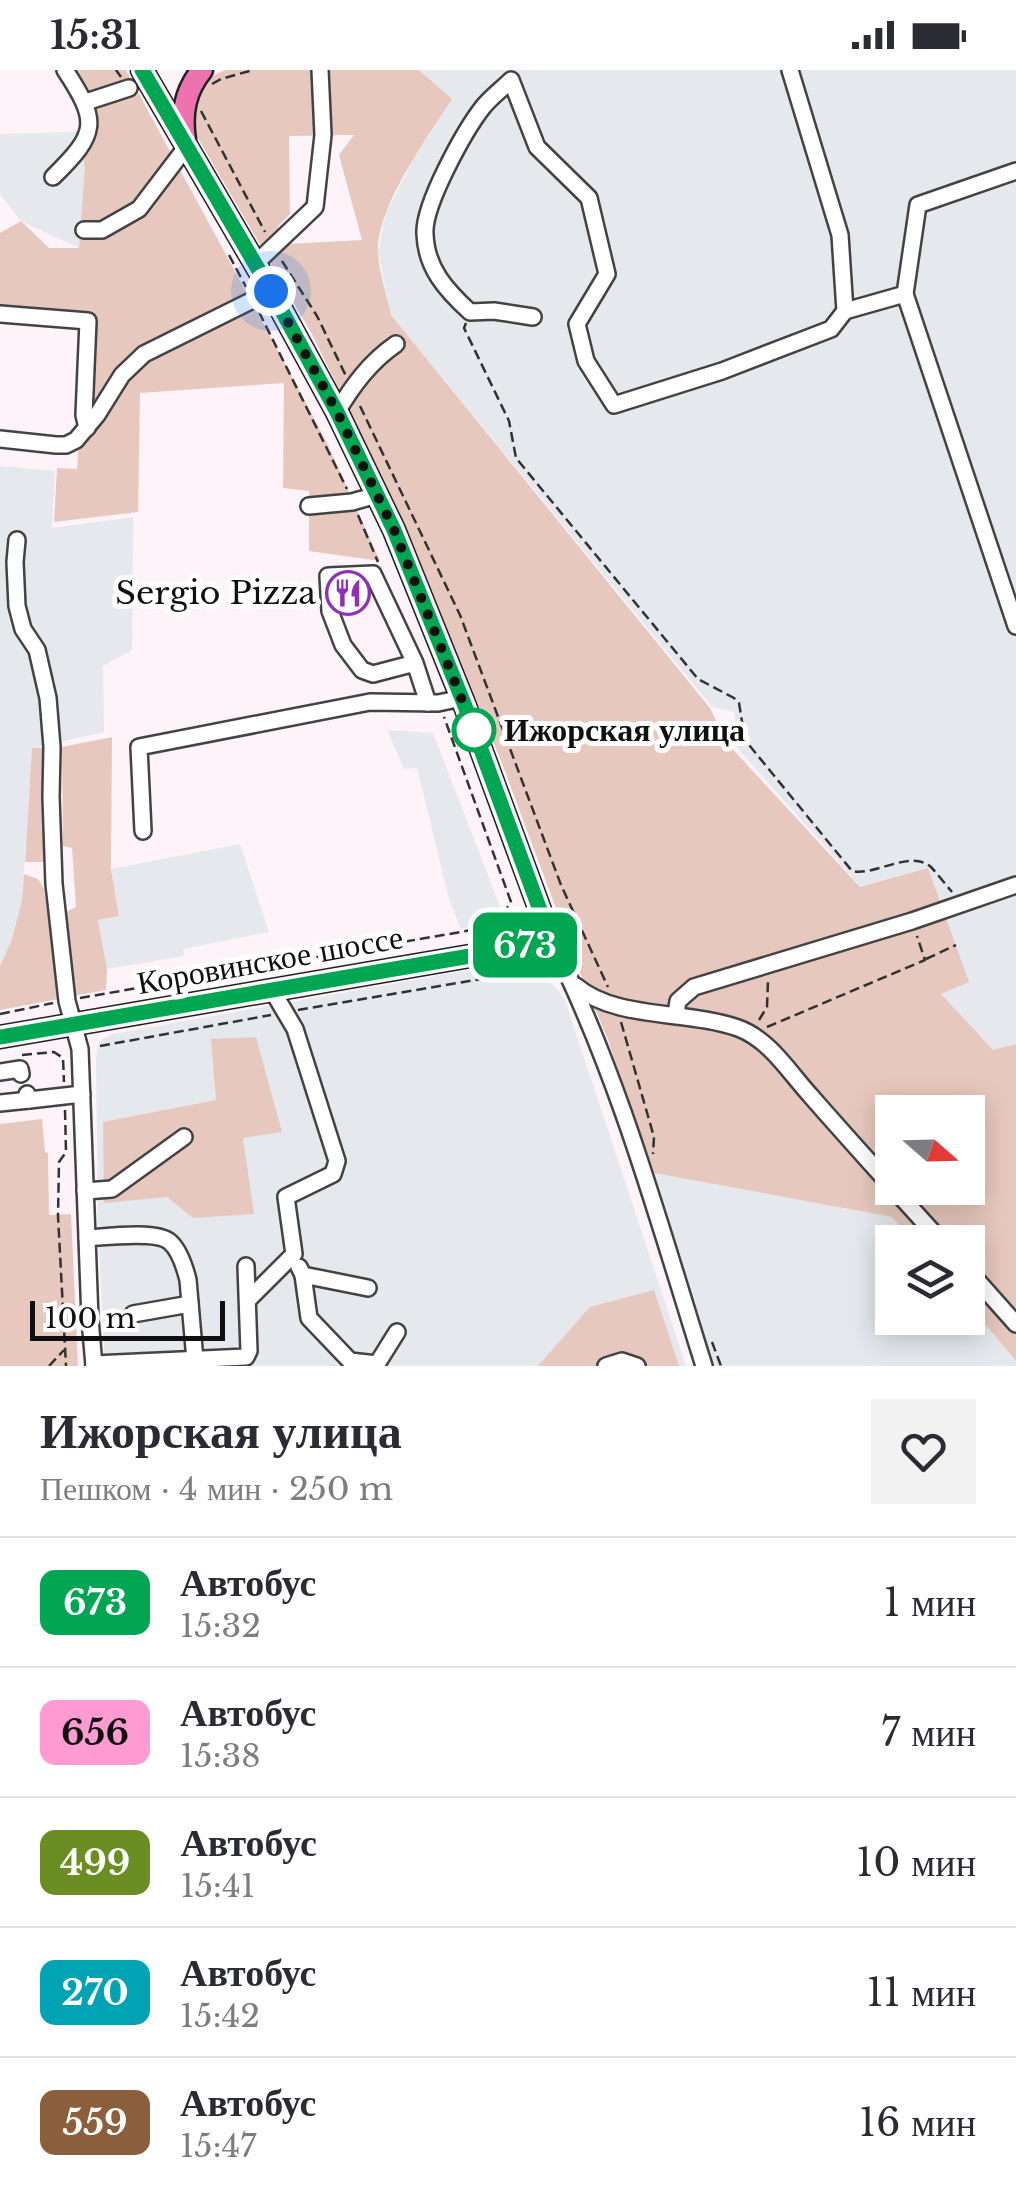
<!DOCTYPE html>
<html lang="ru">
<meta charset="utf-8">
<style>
body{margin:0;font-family:"Libre Baskerville",serif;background:#f2f2f3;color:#2b2b33;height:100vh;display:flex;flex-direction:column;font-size:38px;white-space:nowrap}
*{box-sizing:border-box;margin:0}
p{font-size:32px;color:#7c7c81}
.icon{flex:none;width:55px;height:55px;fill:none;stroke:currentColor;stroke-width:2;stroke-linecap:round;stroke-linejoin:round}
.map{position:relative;height:1296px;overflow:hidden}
.details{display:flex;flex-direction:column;background:#fff;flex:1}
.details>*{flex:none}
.badge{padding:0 20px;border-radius:15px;font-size:35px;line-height:65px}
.needle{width:65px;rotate:110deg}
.buttons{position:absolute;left:875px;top:1025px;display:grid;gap:20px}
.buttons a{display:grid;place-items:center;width:110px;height:110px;border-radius:0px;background:#fff;box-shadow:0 5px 25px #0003;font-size:50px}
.scale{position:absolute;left:30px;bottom:25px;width:195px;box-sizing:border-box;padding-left:10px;border:5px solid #101010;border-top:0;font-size:28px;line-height:35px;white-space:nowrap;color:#101010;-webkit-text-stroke:8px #fff;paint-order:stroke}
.you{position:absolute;width:50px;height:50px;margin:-25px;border:8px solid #fff;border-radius:50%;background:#1a73e8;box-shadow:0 0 0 15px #1a73e833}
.map>.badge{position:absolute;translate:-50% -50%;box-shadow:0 0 0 5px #fff}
.round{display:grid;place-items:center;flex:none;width:105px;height:105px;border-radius:0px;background:#f2f2f3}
.head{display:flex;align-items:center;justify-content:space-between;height:170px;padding:0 40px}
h1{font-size:48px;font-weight:800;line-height:75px}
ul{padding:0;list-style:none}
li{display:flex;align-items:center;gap:30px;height:130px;padding:0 40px;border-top:2px solid #e1e1e2}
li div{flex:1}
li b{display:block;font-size:38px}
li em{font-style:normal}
li .badge{min-width:110px;font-weight:700;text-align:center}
.status{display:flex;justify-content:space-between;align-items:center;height:70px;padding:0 50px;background:#fff;direction:ltr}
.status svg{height:28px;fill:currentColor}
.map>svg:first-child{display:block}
</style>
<div class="status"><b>15:31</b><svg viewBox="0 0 49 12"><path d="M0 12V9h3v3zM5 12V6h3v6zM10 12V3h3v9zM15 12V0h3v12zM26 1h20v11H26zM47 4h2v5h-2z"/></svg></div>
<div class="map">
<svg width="1016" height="1296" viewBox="0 0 1016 1296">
<rect width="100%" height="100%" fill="#fef3f8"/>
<!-- industrial -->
<g fill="#e5e8ed">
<path d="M 419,0 L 1016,0 L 1016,974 L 993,981 L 941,924 L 968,912 L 928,798 L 861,817 L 730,670 L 737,658 L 734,642 L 712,637 L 391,245 L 378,182 L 386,143 L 414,88 L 452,29 Z"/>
<path d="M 75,62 L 85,96 L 79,178 L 21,151 L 0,124 L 0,64 Z"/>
<path d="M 0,396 L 55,401 L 52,458 L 133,447 L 132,580 L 103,596 L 104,662 L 32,678 L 22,830 L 12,869 L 0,896 Z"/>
<path d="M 387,660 L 433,663 L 501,839 L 492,854 L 461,859 L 449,829 L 417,698 L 404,699 Z"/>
<path d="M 240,774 L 269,862 L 183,879 L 184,886 L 107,899 L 98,850 L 119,846 L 111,799 Z"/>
<path d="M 509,893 L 520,893 L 541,903 L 558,920 L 565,930 L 686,1296 L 105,1296 L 98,1154 L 96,987 L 98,974 L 102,969 L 113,964 Z"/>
<path d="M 654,1103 L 892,1147 L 914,1172 L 892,1172 L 892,1248 L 968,1248 L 968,1234 L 1016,1291 L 1016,1296 L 710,1296 Z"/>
</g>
<!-- green -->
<g fill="#e7c8be" fill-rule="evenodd">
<path d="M 70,0 L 126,0 L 296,314 L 328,375 L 380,491 L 309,481 L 309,421 L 283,418 L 284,313 L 140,323 L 138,442 L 54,452 L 57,398 L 77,399 L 88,251 L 0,244 L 0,163 L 21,151 L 49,178 L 79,178 L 85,96 L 75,62 L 98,49 Z"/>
<path d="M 226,0 L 419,0 L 452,29 C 428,67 376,137 378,183 C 379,203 387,225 391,245 L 710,638 L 726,672 L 860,817 L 928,798 L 969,912 L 941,924 L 993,980 L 1016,974 L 1016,1291 L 968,1234 L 968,1172 L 914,1172 L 892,1147 L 654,1103 L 607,967 L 583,911 L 503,696 L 411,468 L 312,264 L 195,63 C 184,32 195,11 226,0 ZM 354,65 L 339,85 L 362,170 L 286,174 L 278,156 L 290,144 L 289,66 ZM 892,1042 L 968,1042 L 968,1118 L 892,1118 Z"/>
<path d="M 112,667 L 111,799 L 119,846 L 98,850 L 107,899 L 106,920 L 72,926 L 64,843 L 76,837 L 72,778 L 63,776 L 62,677 Z"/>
<path d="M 49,677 L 47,792 L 25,792 L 32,678 Z"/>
<path d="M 24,804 L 38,809 L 44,819 L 59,929 L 0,940 L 0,896 L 12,869 L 22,830 Z"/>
<path d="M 256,967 L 282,1062 L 243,1068 L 254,1144 L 193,1148 L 167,1127 L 104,1133 L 103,1052 L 216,1030 L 211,969 Z"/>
<path d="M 42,1049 L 45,1082 L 48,1083 L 49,1145 L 71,1144 L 78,1296 L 0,1296 L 0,1054 Z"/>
<path d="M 654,1220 L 679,1296 L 538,1296 L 590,1237 Z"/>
</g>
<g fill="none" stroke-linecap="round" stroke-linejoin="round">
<!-- minor casing -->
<g stroke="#434343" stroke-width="20">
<g id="minor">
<path d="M 790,0 L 840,165 L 845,241 L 905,224"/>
<path d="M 86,32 L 129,18"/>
<path d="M 1016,101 L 918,135 L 905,224 L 1016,556"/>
<path d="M 53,107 C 98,63 99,52 65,0"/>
<path d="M 84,160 L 102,160 L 139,139 L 187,76"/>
<path d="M 255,194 L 315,137 L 323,65 L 320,0"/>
<path d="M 0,244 L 88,251 L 84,345 L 87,358"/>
<path d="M 533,247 L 494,241 L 470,242 C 446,220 426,198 425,164 C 423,135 465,60 483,37 C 491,27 502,19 511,10 L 537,77 L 589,128 L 607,204 L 577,254 L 586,291 L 614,335 L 722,301 L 831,259 L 845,241"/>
<path d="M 337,342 C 353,315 370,292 396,274"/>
<path d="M 0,369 L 56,375 L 66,375 L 76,370 L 97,345 L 122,305 L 144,284 L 271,221"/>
<path d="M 309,436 L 352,432 L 377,425"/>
<path d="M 17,470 L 15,492 L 17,536 L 23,559 L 37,580 L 48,628 L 52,677 L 51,727 L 54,814 L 67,931 L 80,979 L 90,1249 L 94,1296"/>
<path d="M 415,593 L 373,604 L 362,600 L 343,575 L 330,541 L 328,506 L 373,504 L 415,593 L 428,633"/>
<path d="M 143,761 L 139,677 L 370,632 L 438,633 L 462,628"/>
<path d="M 551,870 C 619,1005 659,1153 704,1296"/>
<path d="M 576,916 C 616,950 687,940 738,958 C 769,969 789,1002 810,1025 C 837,1056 865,1087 892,1117"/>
<path d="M 676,944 L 678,931 L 694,917 L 912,851 L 1016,815"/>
<path d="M 0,1002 L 20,999 L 21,1004"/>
<path d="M 27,1024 L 29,1030 L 82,1024"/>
<path d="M 0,1033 L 29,1030"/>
<path d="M 893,1118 L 942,1172"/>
<path d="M 85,1121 L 112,1119 L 184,1067"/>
<path d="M 87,1168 C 105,1167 157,1160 170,1172 C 179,1180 185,1198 188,1210 L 195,1290"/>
<path d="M 299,1197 L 303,1205 L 368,1218"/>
<path d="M 968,1200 L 1016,1254"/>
<path d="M 303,1205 L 309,1248 L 350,1291 L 377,1294 L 397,1262"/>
<path d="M 248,1230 L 294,1184 L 286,1127 L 333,1104 L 337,1091 L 295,959 L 272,920"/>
<path d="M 133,1244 L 190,1234"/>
<path d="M 94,1294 L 246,1287 L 249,1281 L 246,1196"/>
<path d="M 606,1296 L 622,1291 L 637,1296"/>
</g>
</g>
<!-- major casing -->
<g stroke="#212121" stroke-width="25">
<g id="major">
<path d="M 185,70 C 181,43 185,21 202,0"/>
<path d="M 0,967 L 499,881 L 551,870 L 465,636 L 394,460 L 337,342 L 271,221 L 142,0"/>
</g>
</g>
<!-- path -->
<g stroke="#323232" stroke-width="2.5" stroke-dasharray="10 5" stroke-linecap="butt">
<path d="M 116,0 L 121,7"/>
<path d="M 212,14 L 221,9 L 253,0"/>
<path d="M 201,41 L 265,162"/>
<path d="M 229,185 L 246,217"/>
<path d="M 282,191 L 317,246 L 346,306"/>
<path d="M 259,242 L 347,419"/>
<path d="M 466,253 L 464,258 L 509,351 L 516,388 L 698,609 L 734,628 L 739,633 L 745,670 L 852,801 C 877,806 910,779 931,797 C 934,800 947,816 952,822"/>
<path d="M 360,336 L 460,545 L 561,815 L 608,917"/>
<path d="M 358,445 L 378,492"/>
<path d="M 926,889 L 956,875"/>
<path d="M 80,928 L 495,856 L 511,832 L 444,647"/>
<path d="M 298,940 L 505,905"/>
<path d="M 0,944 L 53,933"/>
<path d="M 759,950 L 767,937 L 768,911"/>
<path d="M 621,952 L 654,1067 L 653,1084"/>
<path d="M 767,957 L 925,890 L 917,866"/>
<path d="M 100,976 L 271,945"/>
<path d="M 22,985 L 54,982 L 63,988 L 64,1012"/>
<path d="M 65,1040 L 66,1082 L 59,1092 L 58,1146 L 66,1296"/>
<path d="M 712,1272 L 721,1296"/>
<path d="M 49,1296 L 64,1280"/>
</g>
<!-- minor -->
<use href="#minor" stroke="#fff" stroke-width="15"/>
<!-- major -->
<use href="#major" stroke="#ef72b0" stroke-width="20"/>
</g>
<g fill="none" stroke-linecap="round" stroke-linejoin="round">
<!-- line casing -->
<g stroke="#fff" stroke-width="22">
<path id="line" d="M 0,967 L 499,881 L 551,870 L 465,636 L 394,460 L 337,342 L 271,221 L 142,0"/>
</g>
<!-- line -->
<use href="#line" stroke="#00a651" stroke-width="15"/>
<!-- walk -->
<path stroke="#101010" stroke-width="10" stroke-dasharray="0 18" d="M 271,221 L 337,342 L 394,460 L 474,660"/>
</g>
<!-- icons -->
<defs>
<g id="restaurant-ring" transform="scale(2.25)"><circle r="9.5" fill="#fff" stroke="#8f30b7" stroke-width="1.5"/><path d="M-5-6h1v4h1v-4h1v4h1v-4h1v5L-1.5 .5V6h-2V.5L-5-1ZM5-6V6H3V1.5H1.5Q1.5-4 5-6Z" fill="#8f30b7"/></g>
</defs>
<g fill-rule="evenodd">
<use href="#restaurant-ring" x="348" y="523"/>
</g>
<!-- markers -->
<circle fill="#fff" stroke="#00a651" stroke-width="5" cx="474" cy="660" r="20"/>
<g text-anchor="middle" stroke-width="10" stroke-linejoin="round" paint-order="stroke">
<!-- poi labels -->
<g font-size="32" fill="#101010" stroke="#fff" text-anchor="end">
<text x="316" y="534">Sergio Pizza</text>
</g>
<!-- stop labels -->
<g font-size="32" font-weight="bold" fill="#101010" stroke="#fff" text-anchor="start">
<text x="504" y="671">Ижорская улица</text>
</g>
<!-- street labels -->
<g font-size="32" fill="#101010" stroke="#fff">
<text transform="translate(270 890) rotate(-10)" y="11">Коровинское шоссе</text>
</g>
</g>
</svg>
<div class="buttons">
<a><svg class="needle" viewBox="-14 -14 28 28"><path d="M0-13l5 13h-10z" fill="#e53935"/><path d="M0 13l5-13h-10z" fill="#7c7c81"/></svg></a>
<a><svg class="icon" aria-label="layers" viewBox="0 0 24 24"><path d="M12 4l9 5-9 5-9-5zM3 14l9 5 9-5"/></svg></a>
</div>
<div class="scale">100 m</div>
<div class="you" style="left:271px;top:221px"></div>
<b class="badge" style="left:525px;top:875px;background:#00a651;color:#fff">673</b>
</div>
<section class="details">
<div class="head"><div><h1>Ижорская улица</h1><p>Пешком · 4 мин · 250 m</p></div><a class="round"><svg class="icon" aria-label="heart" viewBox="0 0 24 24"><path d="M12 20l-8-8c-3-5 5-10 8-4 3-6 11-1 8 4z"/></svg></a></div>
<ul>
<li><span class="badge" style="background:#00a651;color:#fff">673</span><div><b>Автобус</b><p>15:32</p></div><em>1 мин</em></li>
<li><span class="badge" style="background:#ff9ad2;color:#111">656</span><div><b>Автобус</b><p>15:38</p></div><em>7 мин</em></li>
<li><span class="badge" style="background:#6b8e23;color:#fff">499</span><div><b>Автобус</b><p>15:41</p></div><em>10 мин</em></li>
<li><span class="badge" style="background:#00a3b4;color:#fff">270</span><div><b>Автобус</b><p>15:42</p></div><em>11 мин</em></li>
<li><span class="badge" style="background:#8b5e3c;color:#fff">559</span><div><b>Автобус</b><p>15:47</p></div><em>16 мин</em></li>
</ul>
</section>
